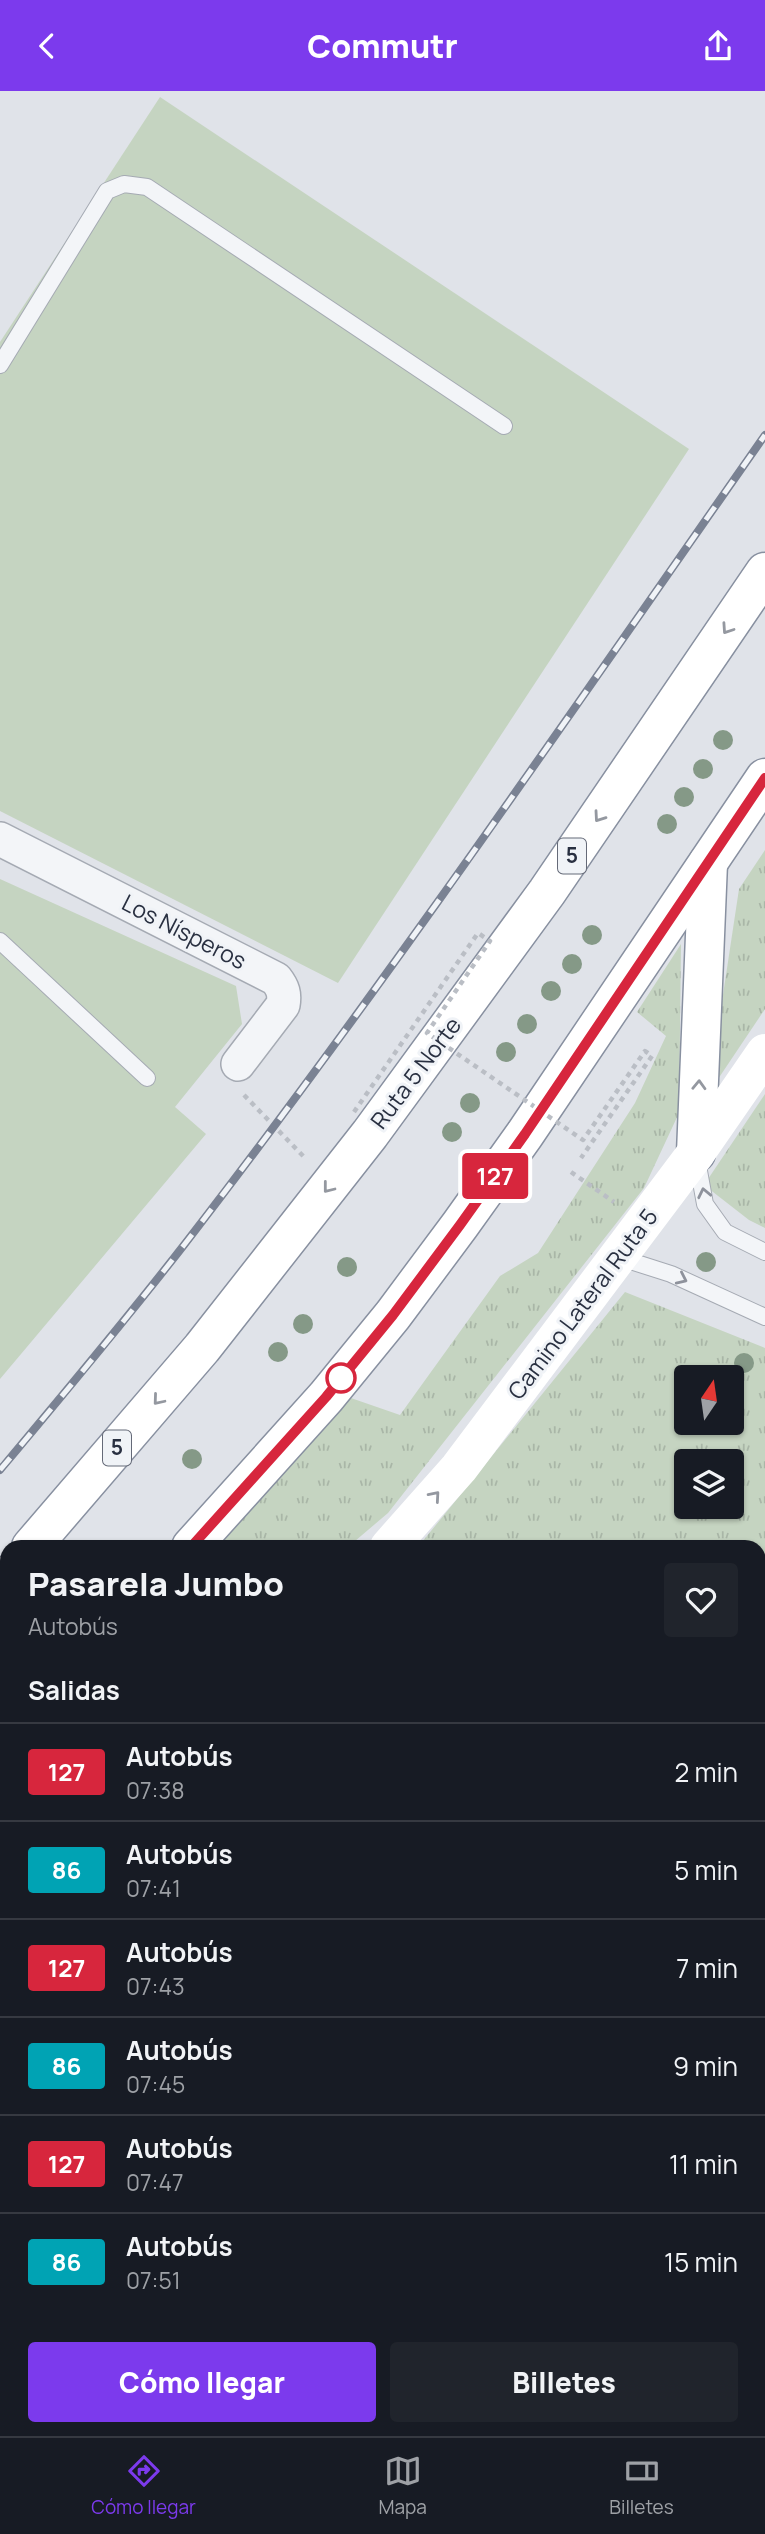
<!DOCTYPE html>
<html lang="es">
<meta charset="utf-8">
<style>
body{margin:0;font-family:Manrope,sans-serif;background:#20242c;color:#f1f3f6;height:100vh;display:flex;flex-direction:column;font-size:26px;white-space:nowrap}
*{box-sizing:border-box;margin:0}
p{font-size:23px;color:#9ea1a6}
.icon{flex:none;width:38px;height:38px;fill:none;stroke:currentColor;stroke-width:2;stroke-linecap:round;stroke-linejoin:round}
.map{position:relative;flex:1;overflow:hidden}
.panel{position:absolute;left:0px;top:1449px;width:766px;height:896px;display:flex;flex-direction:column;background:#171b24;border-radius:21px 21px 0 0;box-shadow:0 2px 5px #0004}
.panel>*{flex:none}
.badge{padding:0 14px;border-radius:5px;font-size:24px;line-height:46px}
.needle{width:46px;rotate:13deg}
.tools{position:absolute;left:674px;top:1274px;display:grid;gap:14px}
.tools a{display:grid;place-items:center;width:70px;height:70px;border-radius:7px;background:#171b24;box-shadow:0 2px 5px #0004;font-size:35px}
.map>.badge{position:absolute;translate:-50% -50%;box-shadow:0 0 0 4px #fff}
h2{padding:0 28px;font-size:26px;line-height:63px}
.round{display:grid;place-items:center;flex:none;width:74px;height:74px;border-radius:7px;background:#20242c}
.overview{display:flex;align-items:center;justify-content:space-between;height:119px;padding:0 28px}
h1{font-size:33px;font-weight:800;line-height:52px}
.primary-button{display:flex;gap:14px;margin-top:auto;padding:14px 28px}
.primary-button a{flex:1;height:80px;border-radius:7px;background:#7c3aed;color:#fff;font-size:28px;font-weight:800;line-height:80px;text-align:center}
.primary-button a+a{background:#20242c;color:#f1f3f6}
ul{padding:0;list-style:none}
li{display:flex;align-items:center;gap:21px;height:98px;padding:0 28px;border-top:2px solid #363941}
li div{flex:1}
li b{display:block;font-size:26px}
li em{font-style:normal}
li .badge{min-width:77px;font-weight:700;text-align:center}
header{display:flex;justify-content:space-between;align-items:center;height:91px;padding:0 28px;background:#7c3aed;color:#fff;font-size:32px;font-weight:800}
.tab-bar{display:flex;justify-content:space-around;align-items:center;height:98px;border-top:2px solid #363941;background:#171b24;font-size:19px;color:#9ea1a6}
.tab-bar a{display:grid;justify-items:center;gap:4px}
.tab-bar .on{color:#7c3aed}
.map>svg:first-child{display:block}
</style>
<header><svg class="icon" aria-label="back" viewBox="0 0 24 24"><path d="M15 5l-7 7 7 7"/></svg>Commutr<svg class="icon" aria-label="share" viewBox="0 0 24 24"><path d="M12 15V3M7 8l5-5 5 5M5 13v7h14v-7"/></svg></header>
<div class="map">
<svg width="765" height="2345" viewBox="0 0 765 2345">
<defs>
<pattern id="grass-tufts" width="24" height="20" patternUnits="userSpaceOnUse" patternTransform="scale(1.75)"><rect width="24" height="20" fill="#c5d4c1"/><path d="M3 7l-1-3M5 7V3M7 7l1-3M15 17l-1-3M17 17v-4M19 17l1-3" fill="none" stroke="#a9b6a7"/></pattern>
<pattern id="building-cross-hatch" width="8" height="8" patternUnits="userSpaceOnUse" patternTransform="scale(1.75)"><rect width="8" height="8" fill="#b8bcc6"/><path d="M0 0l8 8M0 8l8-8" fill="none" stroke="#9699a2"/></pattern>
</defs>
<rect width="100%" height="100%" fill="#e0e3e9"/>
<!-- built -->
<path fill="#ced2db" d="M 7,1907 L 7,2338 L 760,2338 L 760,2239 L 765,2242 L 765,2345 L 0,2345 L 0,1914 Z"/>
<!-- grass -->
<g fill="url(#grass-tufts)" fill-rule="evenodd">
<path d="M 765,759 L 765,918 L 708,1003 L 739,798 Z"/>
<path d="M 681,853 L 679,1022 L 644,1097 L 388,1422 L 348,1456 L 217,1456 L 348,1306 L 400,1324 L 500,1185 L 538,1162 L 635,1012 L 666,945 L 637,921 Z"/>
<path d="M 765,1003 L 765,1137 L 749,1129 L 704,1094 Z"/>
<path d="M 625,1201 L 765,1257 L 765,1511 L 760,1519 L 760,1456 L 418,1456 ZM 686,1286 L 732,1286 L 732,1332 L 686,1332 ZM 686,1370 L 732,1370 L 732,1416 L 686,1416 Z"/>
</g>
<!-- garden -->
<g fill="#c5d4c1">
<path d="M 160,6 L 689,358 L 338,892 L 0,720 L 0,251 Z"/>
<path d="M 0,788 L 236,895 L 242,933 L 175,1016 L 206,1043 L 0,1288 Z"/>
</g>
<!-- building -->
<path fill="url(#building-cross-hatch)" d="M 765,1681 L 765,1776 L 760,1773 L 760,1694 Z"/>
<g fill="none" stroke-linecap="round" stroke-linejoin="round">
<!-- lane casing -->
<g stroke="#a5aab3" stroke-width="18">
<g id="lane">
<path d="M 0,274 L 107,100 L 124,93 L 147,96 L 504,335"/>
<path d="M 0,850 L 147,987"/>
<path d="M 697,1069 L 705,1113 L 725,1141 L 765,1161"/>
<path d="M 618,1166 L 671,1183 L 765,1226"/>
<path d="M 760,1953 L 765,1956"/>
<path d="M 0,2305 L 7,2308"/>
<path d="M 70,2338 L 85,2345"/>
</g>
</g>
<!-- street casing -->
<g stroke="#a5aab3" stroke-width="36">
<path id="street" d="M 0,748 L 276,888 C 283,897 285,903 283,914 L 238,973"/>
</g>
<!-- highway casing -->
<g stroke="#8890a0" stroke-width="41">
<g id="highway">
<path d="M 696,1062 L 708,772"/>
<path d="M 31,1456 L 202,1257 L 370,1043 L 547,801 L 765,481"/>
<path d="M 191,1456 L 326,1306 L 393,1224 L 460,1134 L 525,1043 L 765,687"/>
<path d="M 0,1492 L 7,1484"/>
<path d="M 0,1668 L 7,1660"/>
<path d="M 0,1758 L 7,1753"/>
</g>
</g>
<!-- path -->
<g stroke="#babec5" stroke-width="4.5" stroke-dasharray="5 5" stroke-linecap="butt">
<path d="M 244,1004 L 306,1068"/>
<path d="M 571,1081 L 614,1111"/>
</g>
<!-- lane -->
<use href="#lane" stroke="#f3f5f8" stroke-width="16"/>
<!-- street -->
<use href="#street" stroke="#f3f5f8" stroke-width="33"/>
<!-- secondary -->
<g stroke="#fff" stroke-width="38">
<path d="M 389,1456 L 459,1377 L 696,1062 L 765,962"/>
<path d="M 0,1820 L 7,1811"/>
</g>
<!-- highway -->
<use href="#highway" stroke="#fff" stroke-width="38"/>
<!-- rail casing -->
<g stroke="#7a8293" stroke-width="8">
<path id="rail" d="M 0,1379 C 62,1305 125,1230 184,1154 C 387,891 575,616 765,344"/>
</g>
<!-- rail -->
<use href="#rail" stroke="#f0f3f7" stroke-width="5" stroke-dasharray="16" stroke-linecap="butt"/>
<!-- path-bridge -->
<path stroke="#babec5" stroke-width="4.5" stroke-dasharray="5 5" stroke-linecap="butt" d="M 354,1021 L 478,842 L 490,850 L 427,942 L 583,1049 L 645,960 L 652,965 L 581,1067"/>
</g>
<!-- trees -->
<g fill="#859987">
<circle cx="723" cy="649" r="10"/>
<circle cx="703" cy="678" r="10"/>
<circle cx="684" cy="706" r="10"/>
<circle cx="667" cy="733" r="10"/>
<circle cx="592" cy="844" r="10"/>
<circle cx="572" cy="873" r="10"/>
<circle cx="551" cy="900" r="10"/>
<circle cx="527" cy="933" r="10"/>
<circle cx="506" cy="961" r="10"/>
<circle cx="470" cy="1012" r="10"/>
<circle cx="452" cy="1041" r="10"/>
<circle cx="706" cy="1171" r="10"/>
<circle cx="347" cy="1176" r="10"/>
<circle cx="303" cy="1233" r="10"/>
<circle cx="278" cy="1261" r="10"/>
<circle cx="744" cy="1272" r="10"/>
<circle cx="192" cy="1368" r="10"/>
</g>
<!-- one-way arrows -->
<defs><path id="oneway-chevron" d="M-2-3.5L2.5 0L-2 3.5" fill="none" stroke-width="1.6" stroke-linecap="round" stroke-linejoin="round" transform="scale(1.75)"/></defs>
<g stroke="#9498a0">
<use href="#oneway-chevron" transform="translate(727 538) rotate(124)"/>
<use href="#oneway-chevron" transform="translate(599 726) rotate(125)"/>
<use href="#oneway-chevron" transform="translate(699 994) rotate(-88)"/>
<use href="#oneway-chevron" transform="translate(328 1097) rotate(128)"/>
<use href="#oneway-chevron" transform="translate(158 1309) rotate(130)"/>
<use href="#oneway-chevron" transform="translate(435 1405) rotate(-49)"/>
</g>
<g stroke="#8e929c">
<use href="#oneway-chevron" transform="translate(704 1102) rotate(-102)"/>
<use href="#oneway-chevron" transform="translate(682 1188) rotate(25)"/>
</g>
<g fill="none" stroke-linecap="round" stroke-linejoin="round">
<!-- line casing -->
<g stroke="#fff" stroke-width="16">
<path id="line" d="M 191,1456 L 326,1306 L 393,1224 L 460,1134 L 525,1043 L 765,687"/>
</g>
<!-- line -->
<use href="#line" stroke="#d7263d" stroke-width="10"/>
</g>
<!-- markers -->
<circle fill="#fff" stroke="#d7263d" stroke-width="3.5" cx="341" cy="1287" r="14"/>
<g text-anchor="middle" stroke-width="6" stroke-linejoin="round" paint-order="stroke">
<!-- shield labels -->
<g fill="#f0f3f7" stroke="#656a78" stroke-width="2">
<rect x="558" y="747.5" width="28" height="35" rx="5"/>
<rect x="103" y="1339.5" width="28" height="35" rx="5"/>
</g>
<g font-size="21" font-weight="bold" fill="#293041">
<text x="572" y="772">5</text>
<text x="117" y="1364">5</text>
</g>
<!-- street labels -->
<g font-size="23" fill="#293041" stroke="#f0f3f7">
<text transform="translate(184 841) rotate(27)" y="8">Los Nísperos</text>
<text transform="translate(416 982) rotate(-53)" y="8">Ruta 5 Norte</text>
<text transform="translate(583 1213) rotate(-53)" y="8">Camino Lateral Ruta 5</text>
</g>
</g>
</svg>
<div class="tools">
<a><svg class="needle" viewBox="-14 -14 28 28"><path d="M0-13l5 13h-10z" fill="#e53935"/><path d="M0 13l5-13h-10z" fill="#9ea1a6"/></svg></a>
<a><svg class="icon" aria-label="layers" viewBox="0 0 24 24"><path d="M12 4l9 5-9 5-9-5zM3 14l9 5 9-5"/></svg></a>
</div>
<b class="badge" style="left:495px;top:1085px;background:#d7263d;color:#fff">127</b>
<section class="panel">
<div class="overview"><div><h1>Pasarela Jumbo</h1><p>Autobús</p></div><a class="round"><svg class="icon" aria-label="heart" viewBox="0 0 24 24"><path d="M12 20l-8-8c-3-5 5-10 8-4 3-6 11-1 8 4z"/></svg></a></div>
<h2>Salidas</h2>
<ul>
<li><span class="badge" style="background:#d7263d;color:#fff">127</span><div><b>Autobús</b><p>07:38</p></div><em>2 min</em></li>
<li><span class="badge" style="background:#00a3b4;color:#fff">86</span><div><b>Autobús</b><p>07:41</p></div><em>5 min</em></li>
<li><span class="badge" style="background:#d7263d;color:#fff">127</span><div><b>Autobús</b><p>07:43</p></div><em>7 min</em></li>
<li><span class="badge" style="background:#00a3b4;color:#fff">86</span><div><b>Autobús</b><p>07:45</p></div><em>9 min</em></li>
<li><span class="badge" style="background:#d7263d;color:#fff">127</span><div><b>Autobús</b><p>07:47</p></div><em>11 min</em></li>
<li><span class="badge" style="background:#00a3b4;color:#fff">86</span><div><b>Autobús</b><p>07:51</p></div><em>15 min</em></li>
</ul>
<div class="primary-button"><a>Cómo llegar</a><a>Billetes</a></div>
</section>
</div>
<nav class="tab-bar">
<a class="on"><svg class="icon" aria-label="directions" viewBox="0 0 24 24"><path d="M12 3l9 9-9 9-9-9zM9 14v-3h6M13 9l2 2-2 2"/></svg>Cómo llegar</a>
<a><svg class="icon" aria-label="map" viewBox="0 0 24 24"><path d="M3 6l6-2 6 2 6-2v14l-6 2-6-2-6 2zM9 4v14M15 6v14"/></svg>Mapa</a>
<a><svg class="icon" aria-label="tickets" viewBox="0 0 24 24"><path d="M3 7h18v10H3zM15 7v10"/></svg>Billetes</a>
</nav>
